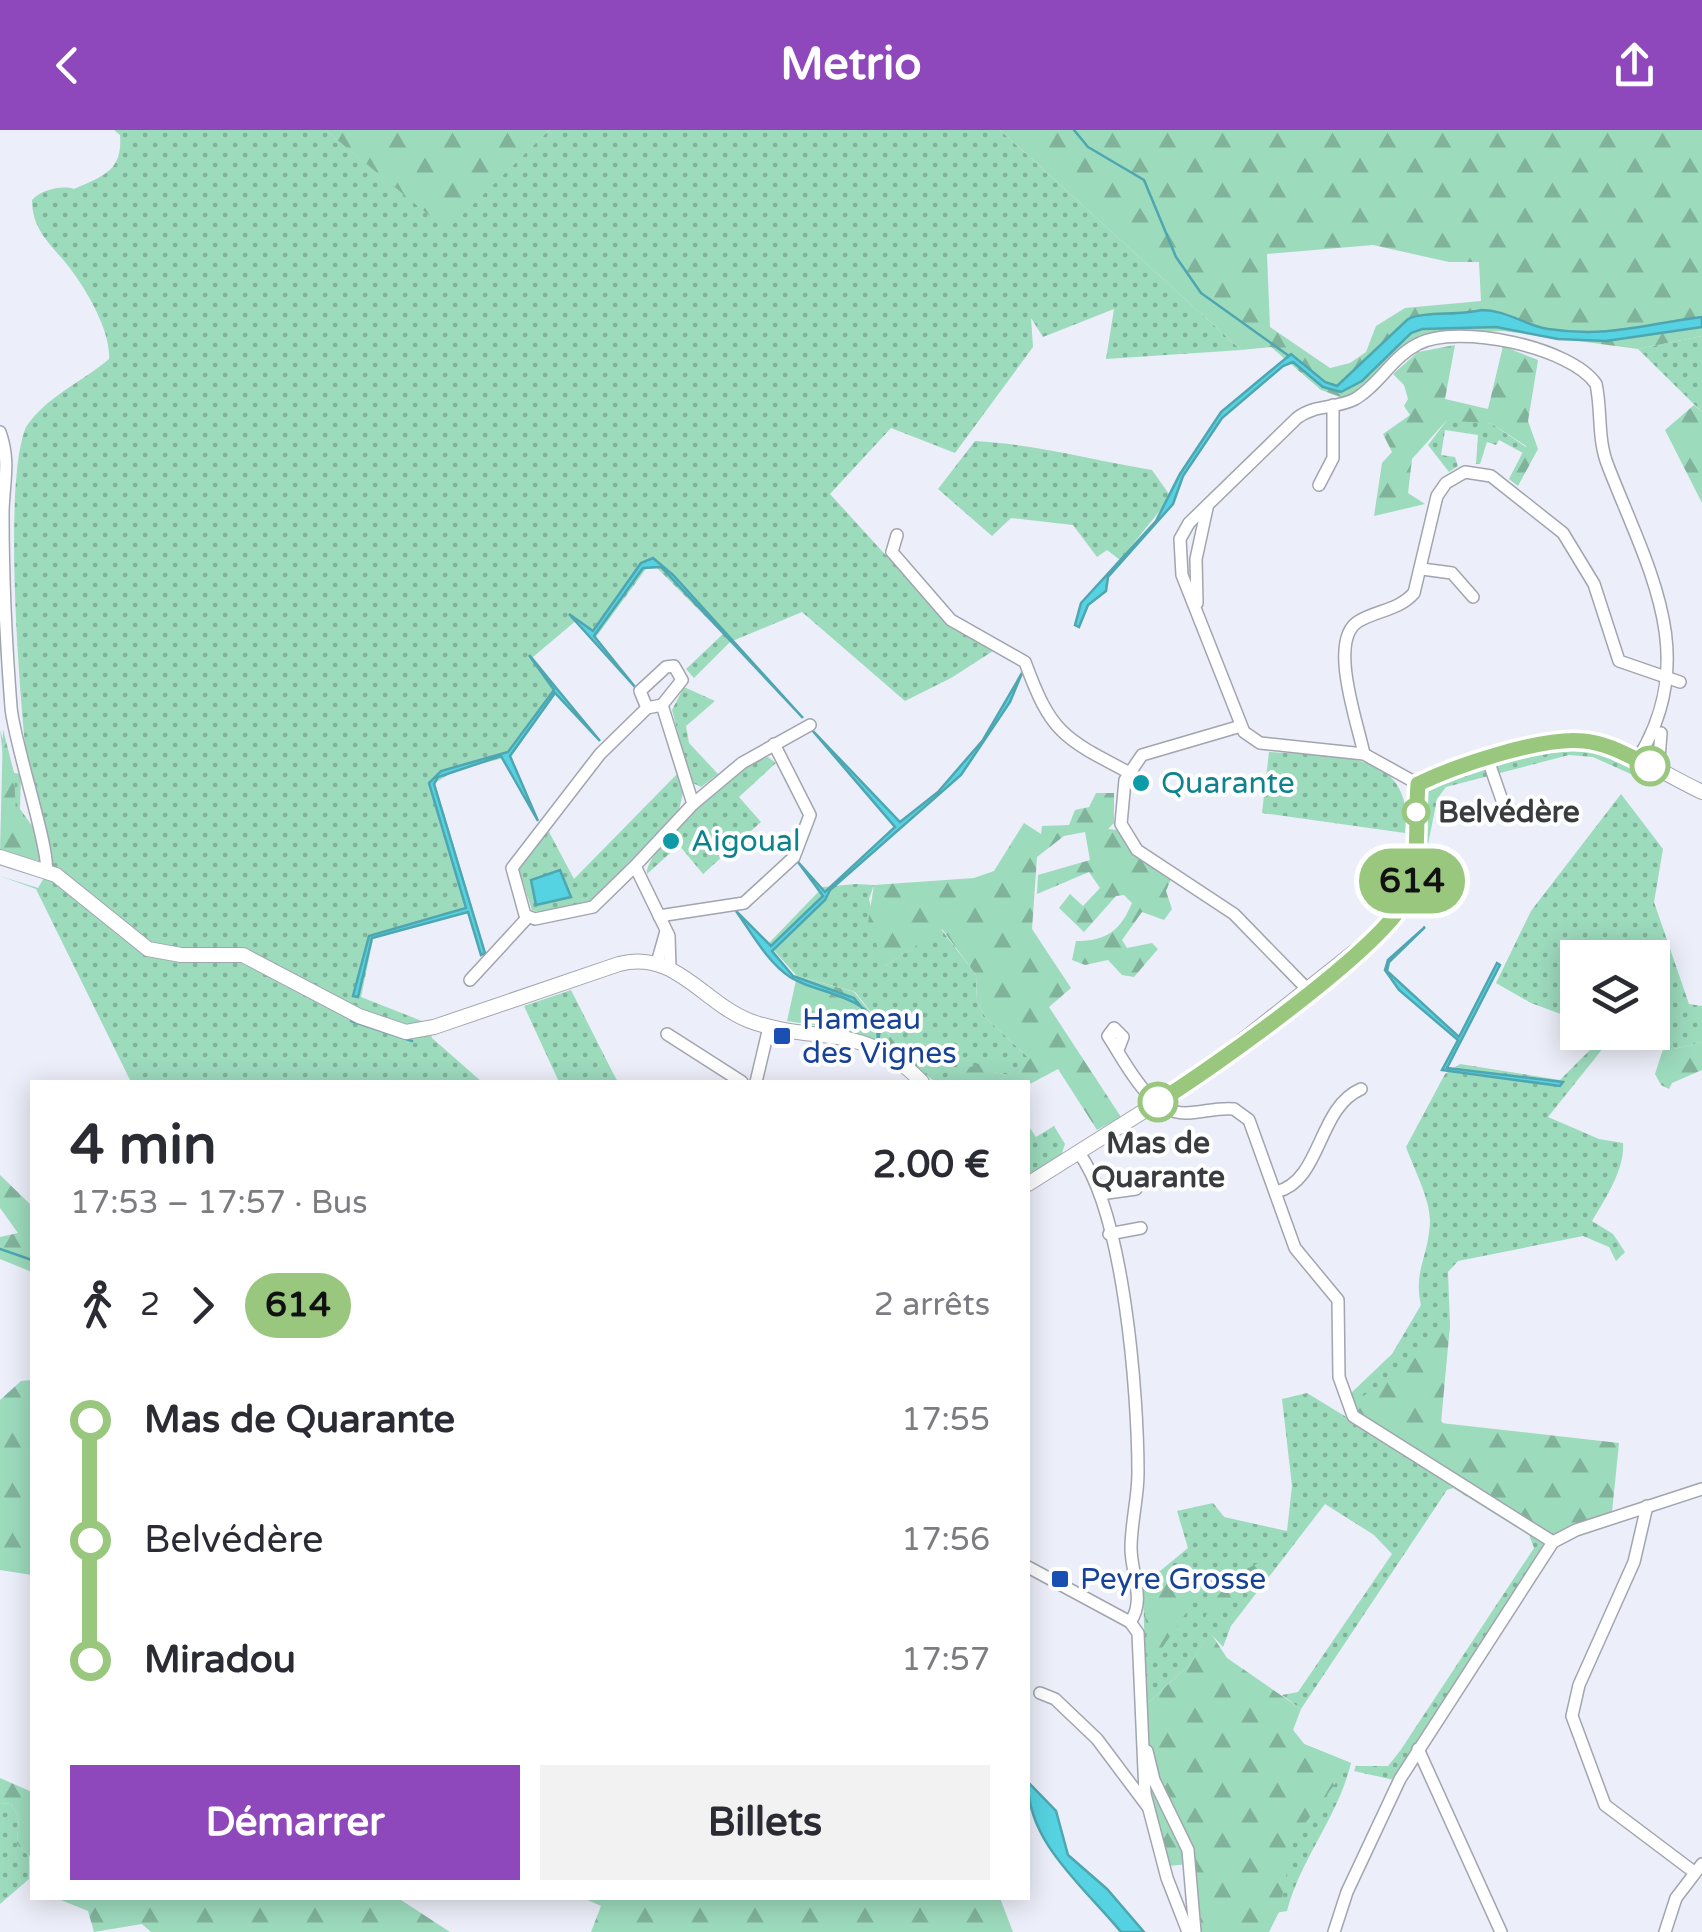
<!DOCTYPE html>
<html lang="fr">
<meta charset="utf-8">
<style>
body{margin:0;font-family:"Varela Round",sans-serif;background:#f2f2f3;color:#2b2b33;height:100vh;display:flex;flex-direction:column;font-size:38px;white-space:nowrap}
*{box-sizing:border-box;margin:0}
p{font-size:32px;color:#7c7c81}
.icon{flex:none;width:55px;height:55px;fill:none;stroke:currentColor;stroke-width:2;stroke-linecap:round;stroke-linejoin:round}
.map{position:relative;flex:1;overflow:hidden}
.drawer{position:absolute;left:30px;top:950px;width:1000px;height:820px;display:flex;flex-direction:column;background:#fff;border-radius:0px;box-shadow:0 5px 25px #0003}
.drawer>*{flex:none}
.badge{padding:0 20px;border-radius:32px;font-size:35px;line-height:65px}
.buttons{position:absolute;left:1560px;top:810px;display:grid;gap:20px}
.buttons a{display:grid;place-items:center;width:110px;height:110px;border-radius:0px;background:#fff;box-shadow:0 5px 25px #0003;font-size:50px}
.map>.badge{position:absolute;translate:-50% -50%;box-shadow:0 0 0 5px #fff}
.legs{display:flex;align-items:center;gap:15px;height:110px;padding:0 40px;font-size:32px}
.legs p{margin-inline-start:auto}
.head{display:flex;align-items:center;justify-content:space-between;height:170px;padding:0 40px}
h1{font-size:55px;font-weight:800;line-height:75px}
.primary-button{display:flex;gap:20px;margin-top:auto;padding:20px 40px}
.primary-button a{flex:1;height:115px;border-radius:0px;background:#8f48bb;color:#fff;font-size:40px;font-weight:800;line-height:115px;text-align:center}
.primary-button a+a{background:#f2f2f3;color:#2b2b33}
ul{padding:0 40px;list-style:none}
li{display:flex;align-items:center;gap:35px;height:120px;font-size:38px}
li i{display:grid;place-items:center;width:15px;height:100%;margin:0 12px;background:currentColor}
li i::after{content:'';width:25px;height:25px;margin:-12px;border:8px solid;border-radius:50%;background:#fff}
li p{margin-inline-start:auto}
li:first-child i{background:linear-gradient(#0000 50%,currentColor 0)}
li:last-child i{background:linear-gradient(currentColor 50%,#0000 0)}
header{display:flex;justify-content:space-between;align-items:center;height:130px;padding:0 40px;background:#8f48bb;color:#fff;font-size:45px;font-weight:800}
.map>svg:first-child{display:block}
</style>
<header><svg class="icon" aria-label="back" viewBox="0 0 24 24"><path d="M15 5l-7 7 7 7"/></svg>Metrio<svg class="icon" aria-label="share" viewBox="0 0 24 24"><path d="M12 15V3M7 8l5-5 5 5M5 13v7h14v-7"/></svg></header>
<div class="map">
<svg width="1702" height="1802" viewBox="0 0 1702 1802">
<defs>
<pattern id="grass-dots" width="8" height="8" patternUnits="userSpaceOnUse" patternTransform="scale(2.5)"><rect width="8" height="8" fill="#9ddbbd"/><path d="M2 2h.1M6 6h.1" fill="none" stroke="#81b39b" stroke-width="1.8" stroke-linecap="round"/></pattern>
<pattern id="forest-firs" width="22" height="20" patternUnits="userSpaceOnUse" patternTransform="scale(2.5)"><rect width="22" height="20" fill="#9ddbbd"/><path d="M5 1l3.5 6h-7zM16 11l3.5 6h-7z" fill="#81b39b"/></pattern>
</defs>
<rect width="100%" height="100%" fill="#eceef9"/>
<!-- grass -->
<g fill="url(#grass-dots)">
<path d="M 114,0 L 325,0 L 447,99 L 549,0 L 1000,0 L 1241,220 L 1106,229 L 1114,179 L 1043,207 L 1031,188 L 1033,217 L 955,323 L 891,298 L 830,364 L 892,432 L 993,521 L 951,548 L 905,571 L 802,482 L 730,512 L 694,548 L 686,539 L 723,504 L 651,432 L 596,507 L 578,489 L 533,527 L 558,559 L 511,626 L 454,641 L 435,653 L 473,780 L 373,809 L 361,867 L 427,893 L 432,908 L 482,952 L 131,952 L 36,759 L 0,746 L 38,758 L 45,746 L 42,729 L 15,726 L 0,600 L 14,643 L 21,644 L 20,679 L 35,700 C 23,622 0,359 26,297 C 47,266 82,252 109,229 C 111,201 86,159 69,137 C 52,115 32,101 32,70 C 41,60 62,55 74,59 C 103,46 123,41 120,5 Z"/>
<path d="M 1702,206 L 1702,282 L 1638,219 Z"/>
<path d="M 1460,289 L 1492,294 L 1526,317 L 1523,323 L 1499,310 L 1496,315 L 1487,312 L 1480,334 L 1476,334 L 1478,305 L 1445,300 L 1441,325 L 1455,327 L 1458,336 L 1449,342 L 1428,315 L 1447,290 Z"/>
<path d="M 975,311 C 1034,314 1093,330 1152,340 L 1171,367 L 1120,430 L 1107,420 L 1097,427 L 1073,395 L 1011,388 L 992,406 L 938,359 Z"/>
<path d="M 684,557 L 715,571 L 686,596 L 689,613 L 718,644 L 701,657 L 691,652 L 672,580 Z"/>
<path d="M 1559,615 L 1598,617 L 1643,637 L 1633,645 L 1593,627 L 1569,625 L 1446,657 L 1437,669 L 1420,755 L 1416,753 C 1417,732 1418,676 1428,661 C 1443,638 1531,622 1559,615 Z"/>
<path d="M 1269,622 C 1330,627 1416,617 1405,703 L 1262,683 Z"/>
<path d="M 768,627 L 776,633 L 739,667 L 761,692 L 703,744 L 679,715 L 647,744 C 644,720 742,631 768,627 Z"/>
<path d="M 678,643 L 683,663 L 679,680 L 591,772 L 543,783 L 532,780 L 519,740 L 548,700 L 574,749 Z"/>
<path d="M 1621,664 L 1663,719 L 1654,772 L 1689,874 L 1702,876 L 1702,912 L 1674,919 L 1607,903 L 1652,902 L 1652,828 L 1578,828 L 1577,890 L 1531,873 L 1496,853 L 1531,781 Z"/>
<path d="M 856,754 L 874,755 L 869,769 L 885,836 L 941,799 L 976,845 L 977,872 L 986,888 L 1031,930 L 1008,945 L 993,942 L 935,952 L 911,932 L 855,862 L 797,846 L 768,814 L 823,757 Z"/>
<path d="M 571,860 L 614,945 L 618,952 L 559,952 L 524,876 Z"/>
<path d="M 1602,908 L 1608,912 L 1548,987 L 1599,1009 L 1623,1013 C 1625,1039 1605,1069 1592,1091 L 1613,1104 L 1625,1122 L 1616,1131 L 1609,1117 L 1583,1106 L 1458,1131 L 1448,1142 L 1450,1195 L 1438,1288 L 1445,1295 L 1356,1283 L 1350,1264 L 1392,1224 L 1421,1175 C 1413,1141 1429,1126 1430,1091 C 1430,1069 1414,1039 1406,1017 L 1445,944 L 1460,934 L 1560,950 Z"/>
<path d="M 1028,995 L 1036,1007 L 1054,996 L 1065,1014 L 1060,1029 L 1028,1045 Z"/>
<path d="M 1307,1263 L 1544,1408 L 1546,1416 L 1394,1650 L 1354,1641 L 1356,1636 L 1388,1636 L 1400,1621 L 1534,1418 L 1529,1405 L 1453,1358 L 1447,1360 L 1301,1579 L 1282,1565 L 1298,1562 L 1392,1424 L 1374,1405 L 1325,1374 L 1231,1496 L 1223,1517 L 1210,1503 L 1190,1534 L 1146,1575 L 1143,1455 L 1188,1418 L 1177,1381 L 1213,1373 L 1224,1387 L 1287,1401 L 1292,1356 L 1282,1269 Z"/>
<path d="M 1293,1600 L 1304,1614 L 1351,1633 C 1338,1687 1301,1728 1287,1781 L 1247,1788 Z"/>
<path d="M 0,1673 L 11,1674 L 19,1687 L 17,1714 L 29,1726 L 29,1749 L 0,1774 Z"/>
</g>
<!-- forest -->
<g fill="url(#forest-firs)" fill-rule="evenodd">
<path d="M 325,0 L 549,0 L 447,100 Z"/>
<path d="M 1000,0 L 1702,0 L 1702,206 L 1638,219 L 1503,201 L 1421,205 L 1346,269 L 1321,260 L 1271,217 L 1241,220 ZM 1373,115 L 1449,132 L 1479,132 L 1481,171 L 1405,178 L 1376,196 L 1366,222 L 1350,233 L 1330,238 L 1270,197 L 1267,124 Z"/>
<path d="M 1455,215 L 1445,269 L 1488,279 L 1503,216 L 1538,230 L 1528,291 L 1538,319 L 1518,356 L 1509,349 L 1526,316 L 1492,294 L 1447,290 L 1412,329 L 1408,363 L 1425,374 L 1374,386 L 1382,333 L 1392,322 L 1383,304 L 1410,285 L 1404,276 L 1408,269 L 1404,255 L 1393,244 L 1418,222 Z"/>
<path d="M 1694,275 L 1702,282 L 1702,373 L 1665,300 Z"/>
<path d="M 3,599 L 14,643 L 16,684 L 29,701 L 35,700 L 39,731 L 0,722 Z"/>
<path d="M 1096,663 L 1114,663 L 1114,693 L 1108,699 L 1117,700 L 1131,722 L 1171,749 L 1166,761 L 1172,779 L 1164,790 L 1142,782 L 1122,810 L 1127,818 L 1152,813 L 1158,819 L 1134,847 L 1122,845 L 1108,830 L 1085,835 L 1072,830 L 1076,811 C 1107,811 1120,801 1132,773 L 1124,765 L 1116,766 L 1084,802 L 1059,778 L 1070,764 L 1083,776 L 1100,758 L 1089,742 L 1037,764 L 1038,745 L 1090,730 L 1085,702 L 1064,706 L 1037,727 L 1032,799 L 1071,858 L 1049,877 L 1121,987 L 1097,1000 L 1058,939 L 1028,955 L 936,952 L 998,925 L 1004,928 L 994,942 L 1008,945 L 1030,929 L 986,888 L 977,872 L 976,845 L 942,799 L 885,836 L 868,793 L 874,755 L 974,748 L 994,741 L 1024,693 L 1041,704 L 1042,696 L 1069,695 L 1075,680 L 1089,677 Z"/>
<path d="M 797,846 L 854,862 L 911,932 L 845,900 L 787,891 Z"/>
<path d="M 1702,912 L 1702,940 L 1672,953 L 1669,959 L 1661,955 L 1655,944 L 1665,913 L 1674,919 Z"/>
<path d="M 0,1045 L 32,1076 L 32,1142 L 0,1129 L 0,1107 L 18,1103 L 0,1078 Z"/>
<path d="M 1450,1195 L 1441,1293 L 1619,1313 L 1612,1382 L 1552,1405 L 1356,1283 L 1356,1271 L 1401,1240 Z"/>
<path d="M 32,1250 L 32,1445 L 0,1440 L 0,1270 L 21,1251 Z"/>
<path d="M 1270,1430 L 1218,1489 L 1204,1490 C 1215,1463 1241,1435 1270,1430 Z"/>
<path d="M 1167,1441 L 1194,1451 L 1188,1480 L 1149,1537 L 1143,1455 Z"/>
<path d="M 1210,1502 L 1227,1528 L 1301,1579 L 1293,1600 L 1304,1614 L 1351,1633 L 1294,1708 L 1279,1782 L 1269,1802 L 1195,1802 L 1189,1734 L 1168,1736 L 1157,1687 L 1141,1663 L 1146,1575 L 1190,1534 Z"/>
<path d="M 0,1648 L 32,1662 L 32,1724 L 29,1726 L 17,1714 L 19,1687 L 11,1674 L 0,1673 Z"/>
<path d="M 56,1768 L 398,1768 L 450,1802 L 151,1802 L 142,1794 L 94,1802 L 88,1781 Z"/>
<path d="M 583,1768 L 1000,1768 L 1013,1802 L 591,1802 L 601,1776 Z"/>
</g>
<!-- water -->
<g fill="#56d3e2" stroke="#4ea6b1" stroke-width="2.5">
<path d="M 1481,180 C 1507,180 1524,195 1548,199 C 1609,208 1644,194 1702,187 L 1702,197 L 1606,211 L 1558,209 L 1496,197 L 1422,199 L 1411,203 L 1362,251 L 1341,262 L 1323,257 L 1293,232 L 1283,236 L 1222,288 L 1183,346 L 1173,374 L 1108,447 L 1106,461 L 1088,475 L 1079,497 L 1075,495 L 1081,473 L 1156,391 L 1180,344 L 1221,282 L 1291,224 L 1325,252 L 1337,256 L 1408,189 C 1424,181 1459,186 1481,180 Z"/>
<path d="M 653,428 L 673,445 L 803,588 L 661,437 L 643,438 L 594,506 L 635,557 L 569,484 L 593,501 L 641,433 Z"/>
<path d="M 529,525 L 600,611 L 555,563 L 510,626 L 538,691 L 501,626 L 438,647 L 434,654 L 485,823 L 481,825 L 468,782 L 372,808 L 358,867 L 353,866 L 369,806 L 466,778 L 429,653 L 441,641 L 508,622 L 554,560 Z"/>
<path d="M 1022,543 L 1010,572 L 961,645 L 830,760 L 825,770 L 772,821 L 793,846 L 854,868 L 880,900 L 878,911 C 878,863 819,866 790,847 C 768,833 751,802 736,781 L 771,816 L 823,766 L 798,732 L 825,762 L 895,697 L 812,600 L 900,692 L 938,662 L 983,610 Z"/>
<path d="M 560,740 L 571,767 L 536,775 L 531,750 Z"/>
<path d="M 1425,797 L 1389,832 L 1387,841 L 1459,907 L 1497,833 L 1500,835 L 1447,938 L 1563,952 L 1560,956 L 1442,940 L 1458,910 L 1399,860 L 1385,840 L 1388,830 Z"/>
<path d="M 1028,1652 L 1056,1681 L 1068,1725 L 1107,1759 L 1144,1802 L 1121,1802 C 1084,1757 1027,1712 1028,1652 Z"/>
</g>
<g fill="none" stroke-linecap="round" stroke-linejoin="round">
<!-- stream -->
<g stroke="#4ea6b1" stroke-width="2.5">
<path d="M 1074,0 L 1088,17 L 1144,50 L 1176,127 L 1201,163 L 1289,226"/>
<path d="M 351,891 L 412,911"/>
<path d="M 0,1119 L 32,1130"/>
</g>
<!-- minor casing -->
<g stroke="#a2a4af" stroke-width="14">
<g id="minor">
<path d="M 0,302 C 11,333 3,354 3,385 C 3,448 6,513 11,577 C 13,609 51,723 46,740"/>
<path d="M 1319,355 L 1333,328 L 1333,275"/>
<path d="M 897,405 L 892,422 L 951,490 L 1025,532 C 1051,603 1063,608 1128,642"/>
<path d="M 1422,439 L 1452,443 L 1473,467"/>
<path d="M 1197,473 L 1196,429 L 1207,378"/>
<path d="M 647,578 L 640,561 L 666,537 L 674,536 L 682,550 L 662,575"/>
<path d="M 1241,596 L 1142,625 L 1125,650 L 1121,694 L 1137,720 L 1234,784 L 1309,861"/>
<path d="M 1364,624 C 1358,594 1327,509 1359,491 C 1378,480 1399,480 1414,463 L 1437,366 L 1446,353 L 1465,342 L 1491,346 L 1563,403 L 1594,454 L 1619,531 L 1680,552"/>
<path d="M 1488,630 L 1504,676 L 1520,685 L 1545,686"/>
<path d="M 1658,641 L 1661,603"/>
<path d="M 1418,654 L 1364,624 L 1260,613 L 1244,602 L 1182,445 L 1180,409 L 1189,393 L 1297,288 C 1315,274 1336,279 1355,269 C 1379,255 1392,227 1418,214 C 1457,193 1571,217 1596,254 C 1602,281 1597,309 1608,336 C 1648,439 1702,527 1637,630"/>
<path d="M 693,674 L 742,633 L 810,595"/>
<path d="M 635,736 L 593,777 L 535,789 L 525,785 L 512,738 L 600,624 L 647,578 L 662,575 L 693,674 L 635,736 L 669,806 L 670,838"/>
<path d="M 659,786 L 744,773 L 794,727 L 810,685 L 774,614"/>
<path d="M 657,833 L 666,801"/>
<path d="M 470,850 L 528,787"/>
<path d="M 667,904 L 742,952"/>
<path d="M 1118,920 L 1123,907 L 1114,898 L 1108,906 C 1126,933 1148,982 1185,983 C 1202,983 1217,977 1234,979 L 1249,990 L 1295,1118 L 1338,1170 L 1339,1247 L 1353,1286 L 1553,1412"/>
<path d="M 756,952 L 769,897"/>
<path d="M 1079,1023 C 1124,1084 1138,1264 1138,1343 C 1138,1368 1131,1393 1131,1418 C 1131,1443 1146,1471 1130,1492"/>
<path d="M 1276,1062 C 1322,1051 1317,978 1361,959"/>
<path d="M 1100,1064 L 1136,1059"/>
<path d="M 1109,1104 L 1141,1098"/>
<path d="M 1647,1376 L 1634,1432 L 1579,1555 L 1572,1586 L 1605,1675 L 1694,1742"/>
<path d="M 1028,1437 L 1130,1492"/>
<path d="M 1130,1492 L 1138,1503 L 1145,1664 L 1167,1748 L 1188,1802"/>
<path d="M 1040,1563 L 1055,1569 L 1097,1609 L 1148,1677"/>
<path d="M 1418,1619 L 1501,1802"/>
<path d="M 1147,1621 L 1154,1650 L 1188,1720 L 1195,1802"/>
<path d="M 1334,1802 L 1347,1762 L 1400,1649 L 1553,1412 L 1576,1400 L 1702,1359"/>
<path d="M 1665,1802 L 1676,1768 L 1702,1734"/>
</g>
</g>
<!-- tertiary casing -->
<g stroke="#a2a4af" stroke-width="16">
<g id="tertiary">
<path d="M 0,727 L 56,745 L 148,819 L 181,825 L 243,825 L 359,886 L 406,902 L 434,897 L 619,834 C 675,819 703,873 750,891 C 816,915 862,890 922,952"/>
<path d="M 1028,1054 L 1190,952 L 1387,796 L 1411,754 L 1418,654 C 1454,636 1549,604 1589,612 C 1628,619 1666,645 1702,662"/>
</g>
</g>
<!-- minor -->
<use href="#minor" stroke="#fff" stroke-width="11"/>
<!-- tertiary -->
<use href="#tertiary" stroke="#fff" stroke-width="14"/>
</g>
<g fill="none" stroke-linecap="round" stroke-linejoin="round">
<!-- line-1 casing -->
<g stroke="#fff" stroke-width="22">
<path id="line-1" d="M 1158,972 C 1210,940 1384,817 1406,768 C 1421,736 1415,690 1418,654 C 1455,636 1543,606 1584,611 C 1607,613 1629,626 1650,636"/>
</g>
<!-- line-1 -->
<use href="#line-1" stroke="#98c77d" stroke-width="15"/>
</g>
<!-- markers -->
<g fill="#fff" stroke="#98c77d" stroke-width="5">
<circle cx="1650" cy="636" r="18"/>
<circle cx="1416" cy="682" r="12"/>
<circle cx="1158" cy="972" r="18"/>
</g>
<g fill="#0f9aa8" stroke="#fff" stroke-width="4">
<circle cx="1141" cy="653" r="10"/>
<circle cx="671" cy="711" r="10"/>
</g>
<g fill="#1a4fb4" stroke="#fff" stroke-width="4">
<rect x="772" y="896" width="20" height="20" rx="5"/>
<rect x="1050" y="1439" width="20" height="20" rx="5"/>
</g>
<g text-anchor="middle" stroke-width="8" stroke-linejoin="round" paint-order="stroke">
<!-- culture labels -->
<g font-size="30" fill="#0d838f" stroke="#fff" text-anchor="start">
<text x="1161" y="663">Quarante</text>
<text x="691" y="721">Aigoual</text>
</g>
<!-- stop labels -->
<g font-size="30" font-weight="bold" fill="#3b3c40" stroke="#fff" text-anchor="start">
<text x="1438" y="692">Belvédère</text>
<text x="1158" y="1023" text-anchor="middle">Mas de<tspan x="1158" dy="34">Quarante</tspan></text>
</g>
<!-- transit labels -->
<g font-size="30" fill="#164399" stroke="#fff" text-anchor="start">
<text x="802" y="899">Hameau<tspan x="802" dy="34">des Vignes</tspan></text>
<text x="1080" y="1459">Peyre Grosse</text>
</g>
</g>
</svg>
<div class="buttons">
<a><svg class="icon" aria-label="layers" viewBox="0 0 24 24"><path d="M12 4l9 5-9 5-9-5zM3 14l9 5 9-5"/></svg></a>
</div>
<b class="badge" style="left:1412px;top:751px;background:#98c77d;color:#111">614</b>
<section class="drawer">
<div class="head"><div><h1>4 min</h1><p>17:53 – 17:57 · Bus</p></div><b>2.00 €</b></div>
<div class="legs"><svg class="icon" aria-label="walk" viewBox="0 0 24 24"><circle cx="13" cy="4" r="2"/><path d="M13 8l-2 6 4 7M11 14l-3 7M7 12l3-4h3l4 4"/></svg>2<svg class="icon" aria-label="forward" viewBox="0 0 24 24"><path d="M9 5l7 7-7 7"/></svg><b class="badge" style="background:#98c77d;color:#111">614</b><p>2 arrêts</p></div>
<ul>
<li><i style="color:#98c77d"></i><b>Mas de Quarante</b><p>17:55</p></li>
<li><i style="color:#98c77d"></i><span>Belvédère</span><p>17:56</p></li>
<li><i style="color:#98c77d"></i><b>Miradou</b><p>17:57</p></li>
</ul>
<div class="primary-button"><a>Démarrer</a><a>Billets</a></div>
</section>
</div>
